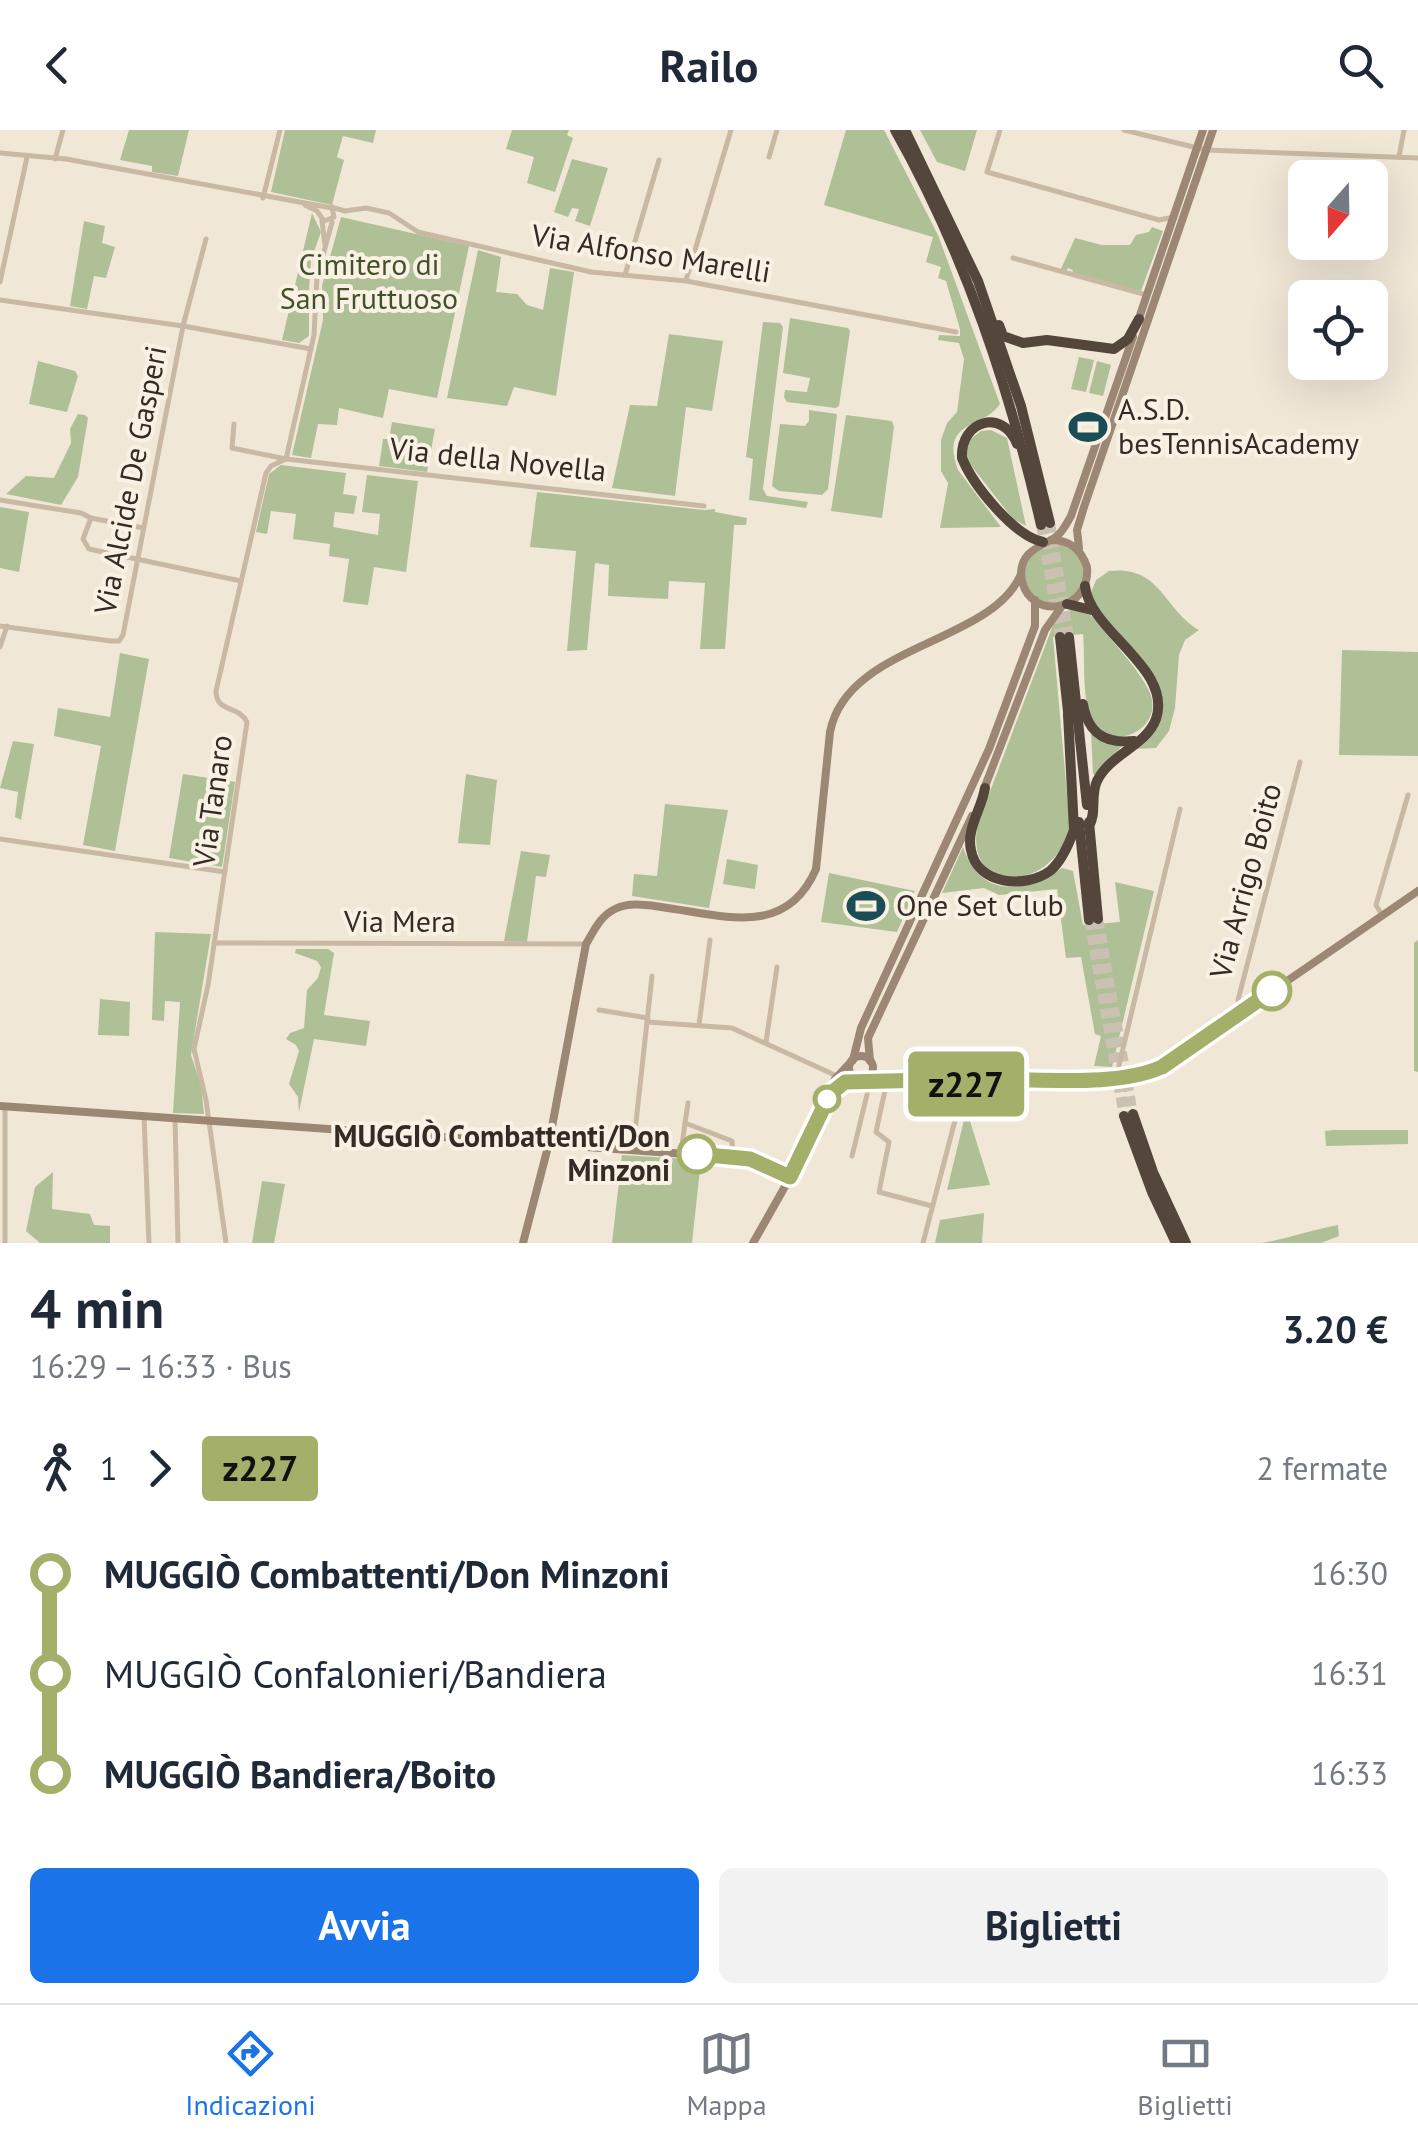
<!DOCTYPE html>
<html lang="it">
<meta charset="utf-8">
<style>
body{margin:0;font-family:"PT Sans",sans-serif;background:#f2f2f3;color:#1f2937;height:100vh;display:flex;flex-direction:column;font-size:38px;white-space:nowrap}
*{box-sizing:border-box;margin:0}
p{font-size:32px;color:#747a83}
.icon{flex:none;width:55px;height:55px;fill:none;stroke:currentColor;stroke-width:2;stroke-linecap:round;stroke-linejoin:round}
.map{position:relative;height:1113px;overflow:hidden}
.panel{display:flex;flex-direction:column;background:#fff;flex:1}
.panel>*{flex:none}
.badge{padding:0 20px;border-radius:8px;font-size:35px;line-height:65px}
.needle{width:65px;rotate:200deg}
.controls{position:absolute;left:1288px;top:30px;display:grid;gap:20px}
.controls a{display:grid;place-items:center;width:100px;height:100px;border-radius:15px;background:#fff;box-shadow:0 10px 40px #0002;font-size:50px}
.map>.badge{position:absolute;translate:-50% -50%;box-shadow:0 0 0 5px #fff}
.legs{display:flex;align-items:center;gap:15px;height:110px;padding:0 30px;font-size:32px}
.legs p{margin-inline-start:auto}
.overview{display:flex;align-items:center;justify-content:space-between;height:170px;padding:0 30px}
h1{font-size:55px;font-weight:600;line-height:75px}
.button{display:flex;gap:20px;margin-top:auto;padding:20px 30px}
.button a{flex:1;height:115px;border-radius:15px;background:#1a73e8;color:#fff;font-size:40px;font-weight:600;line-height:115px;text-align:center}
.button a+a{background:#f2f2f3;color:#1f2937}
ul{padding:0 30px;list-style:none}
li{display:flex;align-items:center;gap:35px;height:100px;font-size:38px}
li i{display:grid;place-items:center;width:15px;height:100%;margin:0 12px;background:currentColor}
li i::after{content:'';width:25px;height:25px;margin:-12px;border:8px solid;border-radius:50%;background:#fff}
li p{margin-inline-start:auto}
li:first-child i{background:linear-gradient(#0000 50%,currentColor 0)}
li:last-child i{background:linear-gradient(currentColor 50%,#0000 0)}
header{display:flex;justify-content:space-between;align-items:center;height:130px;padding:0 30px;background:#fff;font-size:45px;font-weight:600}
.tabs{display:flex;justify-content:space-around;align-items:center;height:140px;border-top:2px solid #e0e1e3;background:#fff;font-size:28px;color:#747a83}
.tabs a{display:grid;justify-items:center;gap:5px}
.tabs .selected{color:#1a73e8}
.map>svg:first-child{display:block}
</style>
<header><svg class="icon" aria-label="back" viewBox="0 0 24 24"><path d="M15 5l-7 7 7 7"/></svg>Railo<svg class="icon" aria-label="search" viewBox="0 0 24 24"><circle cx="10" cy="10" r="6"/><path d="M15 15l6 6"/></svg></header>
<div class="map">
<svg width="1418" height="1113" viewBox="0 0 1418 1113">
<rect width="100%" height="100%" fill="#f1e7d7"/>
<!-- green -->
<g fill="#afc097">
<path d="M 129,0 L 189,0 L 178,46 L 152,42 L 152,36 L 120,30 Z"/>
<path d="M 285,0 L 376,0 L 373,13 L 343,6 L 337,27 L 344,30 L 332,75 L 271,62 Z"/>
<path d="M 512,0 L 569,0 L 567,5 L 573,8 L 555,62 L 527,53 L 534,27 L 506,19 Z"/>
<path d="M 846,0 L 884,0 L 938,105 L 1000,274 C 984,299 939,289 958,340 L 1001,397 L 940,398 L 948,353 L 941,341 L 941,310 L 947,293 L 957,282 L 964,229 L 959,213 L 938,210 L 939,205 L 960,206 L 960,199 L 946,151 L 938,148 L 941,137 L 926,132 L 933,107 L 824,75 Z"/>
<path d="M 920,0 L 977,0 L 965,41 L 937,32 Z"/>
<path d="M 572,29 L 608,38 L 590,96 L 575,91 L 579,79 L 572,78 L 568,87 L 554,82 Z"/>
<path d="M 312,83 L 321,102 L 311,130 L 309,160 L 305,161 L 309,164 L 309,206 L 299,213 L 282,210 Z"/>
<path d="M 341,87 L 469,116 L 437,268 L 389,259 L 383,288 L 339,278 L 337,295 L 318,294 L 311,328 L 292,325 L 323,190 L 322,156 Z"/>
<path d="M 84,91 L 105,96 L 102,113 L 115,117 L 106,148 L 94,146 L 87,179 L 70,176 Z"/>
<path d="M 1152,97 L 1163,101 L 1141,161 L 1072,143 L 1073,140 L 1068,138 L 1066,141 L 1061,139 L 1075,108 L 1102,115 L 1130,115 L 1136,105 L 1149,102 Z"/>
<path d="M 478,120 L 501,127 L 496,162 L 517,164 L 527,175 L 543,180 L 550,138 L 574,142 L 556,266 L 514,257 L 507,276 L 447,268 Z"/>
<path d="M 790,188 L 848,198 L 850,201 L 839,276 L 836,278 L 787,272 L 784,267 L 785,260 L 807,262 L 810,248 L 783,243 Z"/>
<path d="M 763,192 L 780,193 L 783,197 L 763,359 L 767,366 L 808,372 L 806,378 L 749,370 L 753,329 L 746,327 Z"/>
<path d="M 669,204 L 723,211 L 712,281 L 686,277 L 675,366 L 612,358 L 630,275 L 657,276 Z"/>
<path d="M 1079,227 L 1094,230 L 1086,262 L 1071,259 Z"/>
<path d="M 38,231 L 75,241 L 78,246 L 67,282 L 29,274 Z"/>
<path d="M 1097,231 L 1111,235 L 1103,266 L 1089,263 Z"/>
<path d="M 809,280 L 837,284 L 828,359 L 822,365 L 779,361 L 772,356 L 780,294 L 805,296 L 809,291 Z"/>
<path d="M 78,284 L 85,285 L 88,288 L 78,347 L 61,375 L 6,364 L 26,346 L 54,348 L 71,313 L 70,299 Z"/>
<path d="M 846,285 L 892,291 L 894,297 L 882,388 L 831,381 Z"/>
<path d="M 392,292 L 435,299 L 427,342 L 379,336 L 383,309 L 389,309 Z"/>
<path d="M 991,300 L 1007,308 L 1026,396 L 1013,389 L 966,329 L 968,311 L 981,301 Z"/>
<path d="M 281,335 L 346,343 L 343,364 L 357,366 L 354,384 L 335,382 L 333,397 L 378,405 L 380,384 L 362,382 L 367,345 L 418,351 L 406,442 L 374,437 L 368,475 L 343,472 L 349,429 L 329,426 L 330,414 L 293,409 L 296,384 L 271,381 L 267,404 L 256,402 L 269,344 Z"/>
<path d="M 537,362 L 704,380 L 715,379 L 715,382 L 747,388 L 746,395 L 734,395 L 725,519 L 700,519 L 705,453 L 669,451 L 668,469 L 608,466 L 609,435 L 595,433 L 587,520 L 567,521 L 576,421 L 530,417 Z"/>
<path d="M 0,377 L 29,382 L 19,442 L 0,438 Z"/>
<circle cx="1054" cy="443" r="30"/>
<path d="M 1109,441 C 1161,435 1163,479 1199,500 L 1185,510 L 1179,525 L 1175,578 L 1169,601 L 1156,618 L 1135,619 C 1210,564 1114,516 1090,465 L 1096,450 Z"/>
<path d="M 1075,479 L 1089,483 C 1106,505 1139,538 1150,563 C 1165,601 1108,625 1091,588 C 1082,569 1085,526 1083,504 L 1053,507 L 1070,698 C 1052,764 962,766 978,693 L 1055,490 L 1063,482 Z"/>
<path d="M 1342,520 L 1418,522 L 1418,626 L 1339,625 Z"/>
<path d="M 120,523 L 149,529 L 115,721 L 83,715 L 101,616 L 54,606 L 58,578 L 110,587 Z"/>
<path d="M 1091,602 L 1122,616 L 1096,645 L 1093,644 Z"/>
<path d="M 13,611 L 34,614 L 21,690 L 15,687 L 18,662 L 0,658 Z"/>
<path d="M 183,644 L 235,652 L 222,737 L 169,728 Z"/>
<path d="M 466,644 L 497,650 L 490,715 L 458,713 Z"/>
<path d="M 665,674 L 728,680 L 709,778 L 632,766 L 634,744 L 657,746 Z"/>
<path d="M 963,717 C 980,768 1023,764 1062,738 L 1073,741 L 1083,795 L 1120,792 L 1115,752 L 1154,761 L 1112,937 L 1094,936 L 1101,906 L 1095,904 L 1081,827 L 1066,828 L 1057,759 L 999,765 L 984,758 L 942,763 Z"/>
<path d="M 521,721 L 550,725 L 546,747 L 536,746 L 527,812 L 504,811 Z"/>
<path d="M 727,729 L 758,735 L 755,759 L 723,754 Z"/>
<path d="M 829,743 L 915,761 L 897,802 L 821,792 Z"/>
<path d="M 155,802 L 211,804 L 191,925 L 201,955 L 204,984 L 173,983 L 180,872 L 165,871 L 164,891 L 152,890 Z"/>
<path d="M 1418,810 L 1418,942 L 1414,941 L 1414,813 Z"/>
<path d="M 296,819 L 328,819 L 334,823 L 324,885 L 370,891 L 366,916 L 314,909 L 299,982 L 298,967 L 289,954 L 299,921 L 296,915 L 286,909 L 290,903 L 304,898 L 307,860 L 318,848 L 321,837 L 317,831 L 295,823 Z"/>
<path d="M 100,869 L 130,872 L 129,906 L 98,905 Z"/>
<path d="M 964,990 L 970,991 L 990,1055 L 947,1060 Z"/>
<path d="M 1333,1000 L 1408,1000 L 1408,1014 L 1326,1016 L 1325,1001 Z"/>
<path d="M 622,1025 L 701,1030 L 692,1113 L 612,1113 Z"/>
<path d="M 53,1042 L 52,1079 L 90,1084 L 94,1095 L 110,1096 L 110,1113 L 40,1113 L 26,1101 L 35,1057 Z"/>
<path d="M 262,1051 L 285,1054 L 274,1113 L 252,1113 Z"/>
<path d="M 984,1083 L 982,1113 L 935,1113 L 940,1090 Z"/>
<path d="M 1338,1095 L 1339,1106 L 1321,1113 L 1262,1113 C 1289,1108 1312,1100 1338,1095 Z"/>
</g>
<g fill="none" stroke-linecap="round" stroke-linejoin="round">
<!-- highway-tunnel -->
<g stroke="#cbc1b3" stroke-width="10" stroke-dasharray="10 5" stroke-linecap="butt">
<path d="M 1050,393 L 1069,507"/>
<path d="M 1041,395 L 1060,507"/>
<path d="M 1098,789 L 1133,984"/>
<path d="M 1089,790 L 1124,986"/>
</g>
<!-- street -->
<g stroke="#c9b8a3" stroke-width="5">
<path d="M 1000,0 L 987,42 L 1159,90 L 1174,87"/>
<path d="M 1124,0 L 1206,20 L 1418,28"/>
<path d="M 0,23 L 66,29 L 332,78 L 334,87 L 324,91 L 317,81 L 305,75"/>
<path d="M 769,27 L 777,0"/>
<path d="M 1399,27 L 1404,0"/>
<path d="M 55,29 L 63,0"/>
<path d="M 263,68 L 280,0"/>
<path d="M 331,77 L 345,81 L 366,78 L 389,83 L 418,102 L 591,142 L 686,151 L 956,202"/>
<path d="M 322,91 L 325,115"/>
<path d="M 1013,128 L 1147,165"/>
<path d="M 625,145 L 659,30"/>
<path d="M 686,150 L 731,0"/>
<path d="M 0,152 L 27,27"/>
<path d="M 0,170 L 183,196 L 311,219"/>
<path d="M 234,294 L 232,318 L 286,329 L 704,376"/>
<path d="M 286,329 L 314,205 L 317,147 L 332,92"/>
<path d="M 0,370 L 81,383 L 91,388 L 143,398"/>
<path d="M 91,388 L 83,409 L 89,419 L 241,451"/>
<path d="M 0,496 L 111,511 L 119,511 L 123,505 L 183,196 L 206,109"/>
<path d="M 0,517 L 7,496"/>
<path d="M 0,709 L 225,742"/>
<path d="M 1382,785 L 1376,775 L 1408,665"/>
<path d="M 214,813 L 586,814"/>
<path d="M 599,880 L 648,888"/>
<path d="M 1243,880 L 1238,870 L 1300,632"/>
<path d="M 647,892 L 732,898 L 837,946"/>
<path d="M 699,895 L 710,810"/>
<path d="M 766,912 L 777,837"/>
<path d="M 1116,948 L 1180,679"/>
<path d="M 887,951 L 876,1002 L 889,1012 L 879,1062 L 932,1076"/>
<path d="M 5,977 L 5,1113"/>
<path d="M 144,986 L 149,1113"/>
<path d="M 175,988 L 178,1113"/>
<path d="M 685,993 L 688,973"/>
<path d="M 633,1020 L 652,846"/>
<path d="M 681,1023 L 685,993 L 732,1011 L 733,1027"/>
<path d="M 852,1026 L 873,940"/>
<path d="M 226,1113 L 206,970 L 194,919 L 208,855 L 247,592 C 239,575 216,583 216,561 L 266,343 L 271,336 L 286,329"/>
<path d="M 923,1113 L 964,956"/>
</g>
<!-- secondary -->
<g stroke="#9c8775" stroke-width="8">
<path d="M 1137,194 L 1203,0"/>
<path d="M 1051,410 C 1070,410 1081,419 1087,437 C 1091,481 1032,492 1022,451 C 1017,427 1034,418 1051,410 C 1060,406 1066,395 1071,386 L 1133,207"/>
<path d="M 1079,418 L 1077,400 L 1084,377 L 1213,0"/>
<path d="M 984,659 L 1045,500 L 1062,476"/>
<circle cx="861" cy="938" r="12"/>
<path d="M 853,930 L 861,898 L 989,619 L 1035,496 L 1035,470"/>
<path d="M 870,931 L 868,908 L 972,686"/>
<path d="M 862,950 L 931,950 L 957,958 L 975,950 C 1029,947 1115,958 1162,937 L 1418,761"/>
<path d="M 948,953 L 947,942 L 955,936 L 979,948"/>
<path d="M 830,964 L 845,952 L 856,950"/>
<path d="M 0,976 L 743,1028 L 790,1047"/>
<path d="M 523,1113 L 549,1013 L 586,814 C 594,801 600,786 615,779 C 629,772 646,775 661,777 C 722,785 786,809 816,739 L 830,602 C 847,514 992,514 1021,444"/>
<path d="M 753,1113 L 796,1037 L 835,949 L 852,931"/>
</g>
<!-- highway -->
<g stroke="#55463c" stroke-width="10">
<path d="M 895,0 C 965,124 1009,257 1041,395"/>
<path d="M 905,0 L 978,151 L 1021,276 L 1050,393"/>
<path d="M 999,195 L 1003,206 L 1023,213 L 1047,210 L 1114,219 L 1128,209 L 1139,189"/>
<path d="M 1017,314 C 1003,278 960,290 962,328 C 973,355 1014,406 1043,412"/>
<path d="M 1085,456 C 1090,502 1173,538 1156,589 C 1146,616 1110,624 1097,651 C 1090,666 1097,683 1089,696"/>
<path d="M 1067,474 L 1092,480"/>
<path d="M 1060,507 L 1069,591"/>
<path d="M 1069,507 L 1087,675"/>
<path d="M 1083,574 C 1088,604 1106,614 1134,611"/>
<path d="M 985,658 C 982,678 966,699 971,720 C 977,755 1025,759 1050,741 C 1062,731 1069,714 1074,700 L 1068,584"/>
<path d="M 1079,692 L 1089,790"/>
<path d="M 1089,692 L 1098,789"/>
<path d="M 1133,984 L 1153,1042 L 1186,1113"/>
<path d="M 1124,986 L 1152,1062 L 1176,1113"/>
</g>
</g>
<g fill="none" stroke-linecap="round" stroke-linejoin="round">
<!-- line-1 casing -->
<g stroke="#fff" stroke-width="22">
<path id="line-1" d="M 697,1024 L 750,1029 L 790,1047 L 830,964 L 845,952 L 931,950 L 957,958 L 975,950 C 1031,947 1112,959 1162,937 L 1272,861"/>
</g>
<!-- line-1 -->
<use href="#line-1" stroke="#a4b069" stroke-width="15"/>
</g>
<!-- icons -->
<defs>
<g id="stadium-bare" transform="scale(3)"><path d="M0-5a6.5 5 0 1 0 0 10a6.5 5 0 1 0 0-10ZM-3.5-1.8h7v3.6h-7Z" fill="#1b4d56" stroke="#f9f1e3" stroke-width="2.5" paint-order="stroke"/></g>
</defs>
<g fill-rule="evenodd">
<use href="#stadium-bare" x="1088" y="297"/>
<use href="#stadium-bare" x="866" y="776"/>
</g>
<!-- markers -->
<g fill="#fff" stroke="#a4b069" stroke-width="5">
<circle cx="1272" cy="861" r="18"/>
<circle cx="827" cy="969" r="12"/>
<circle cx="697" cy="1024" r="18"/>
</g>
<g text-anchor="middle" stroke-width="8" stroke-linejoin="round" paint-order="stroke">
<!-- street labels -->
<g font-size="30" fill="#342b25" stroke="#f9f1e3">
<text transform="translate(651 124) rotate(9)" y="10">Via Alfonso Marelli</text>
<text transform="translate(498 330) rotate(6)" y="10">Via della Novella</text>
<text transform="translate(131 350) rotate(-79)" y="10">Via Alcide De Gasperi</text>
<text transform="translate(213 671) rotate(-82)" y="10">Via Tanaro</text>
<text transform="translate(1246 751) rotate(-75)" y="10">Via Arrigo Boito</text>
<text x="400" y="802">Via Mera</text>
</g>
<!-- park labels -->
<g font-size="30" fill="#405229" stroke="#f9f1e3">
<text x="369" y="145">Cimitero di<tspan x="369" dy="34">San Fruttuoso</tspan></text>
</g>
<!-- poi labels -->
<g font-size="30" fill="#342b25" stroke="#f9f1e3" text-anchor="start">
<text x="1118" y="290">A.S.D.<tspan x="1118" dy="34">besTennisAcademy</tspan></text>
<text x="896" y="786">One Set Club</text>
</g>
<!-- stop labels -->
<g font-size="30" font-weight="bold" fill="#342b25" stroke="#f9f1e3" text-anchor="end">
<text x="670" y="1017">MUGGIÒ Combattenti/Don<tspan x="670" dy="34">Minzoni</tspan></text>
</g>
</g>
</svg>
<div class="controls">
<a><svg class="needle" viewBox="-14 -14 28 28"><path d="M0-13l5 13h-10z" fill="#e53935"/><path d="M0 13l5-13h-10z" fill="#747a83"/></svg></a>
<a><svg class="icon" aria-label="locate" viewBox="0 0 24 24"><circle cx="12" cy="12" r="6"/><path d="M12 2v4M12 18v4M2 12h4M18 12h4"/></svg></a>
</div>
<b class="badge" style="left:966px;top:954px;background:#a4b069;color:#111">z227</b>
</div>
<section class="panel">
<div class="overview"><div><h1>4 min</h1><p>16:29 – 16:33 · Bus</p></div><b>3.20 €</b></div>
<div class="legs"><svg class="icon" aria-label="walk" viewBox="0 0 24 24"><circle cx="13" cy="4" r="2"/><path d="M13 8l-2 6 4 7M11 14l-3 7M7 12l3-4h3l4 4"/></svg>1<svg class="icon" aria-label="forward" viewBox="0 0 24 24"><path d="M9 5l7 7-7 7"/></svg><b class="badge" style="background:#a4b069;color:#111">z227</b><p>2 fermate</p></div>
<ul>
<li><i style="color:#a4b069"></i><b>MUGGIÒ Combattenti/Don Minzoni</b><p>16:30</p></li>
<li><i style="color:#a4b069"></i><span>MUGGIÒ Confalonieri/Bandiera</span><p>16:31</p></li>
<li><i style="color:#a4b069"></i><b>MUGGIÒ Bandiera/Boito</b><p>16:33</p></li>
</ul>
<div class="button"><a>Avvia</a><a>Biglietti</a></div>
</section>
<nav class="tabs">
<a class="selected"><svg class="icon" aria-label="directions" viewBox="0 0 24 24"><path d="M12 3l9 9-9 9-9-9zM9 14v-3h6M13 9l2 2-2 2"/></svg>Indicazioni</a>
<a><svg class="icon" aria-label="map" viewBox="0 0 24 24"><path d="M3 6l6-2 6 2 6-2v14l-6 2-6-2-6 2zM9 4v14M15 6v14"/></svg>Mappa</a>
<a><svg class="icon" aria-label="tickets" viewBox="0 0 24 24"><path d="M3 7h18v10H3zM15 7v10"/></svg>Biglietti</a>
</nav>
